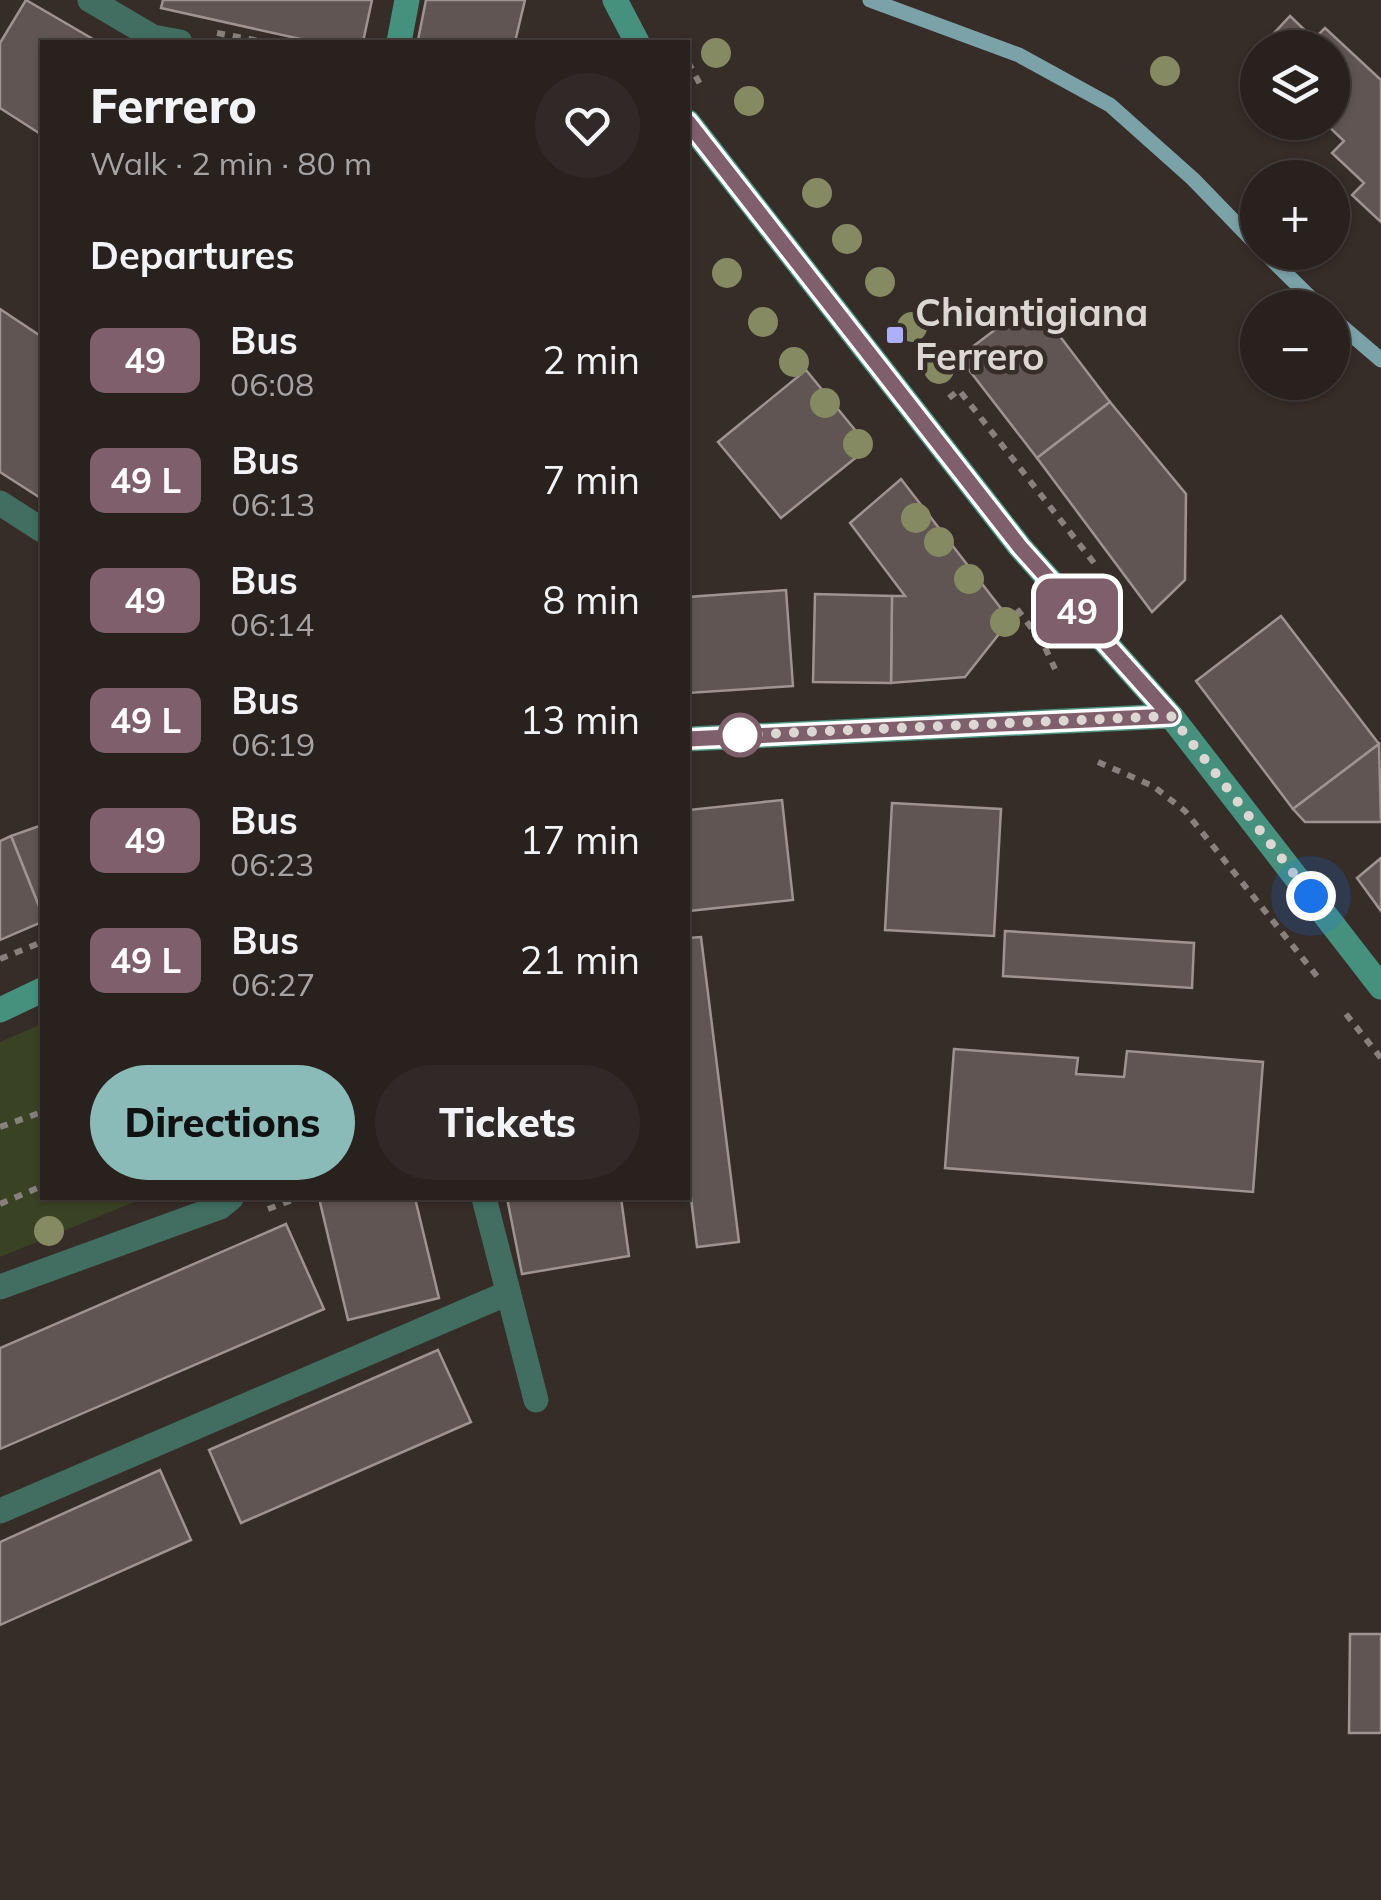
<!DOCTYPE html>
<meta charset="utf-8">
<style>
body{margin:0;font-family:Mulish,sans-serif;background:#302927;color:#f1f3f6;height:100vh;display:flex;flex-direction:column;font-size:38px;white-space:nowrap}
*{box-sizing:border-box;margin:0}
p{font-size:32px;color:#a5a3a4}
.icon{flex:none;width:55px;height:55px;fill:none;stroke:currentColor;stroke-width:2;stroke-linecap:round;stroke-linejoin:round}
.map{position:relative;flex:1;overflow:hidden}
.side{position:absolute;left:40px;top:40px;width:650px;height:1160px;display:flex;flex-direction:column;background:#28211e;border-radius:0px;box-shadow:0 2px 8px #0004,0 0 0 2px #443e3c}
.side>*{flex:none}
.badge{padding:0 20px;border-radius:15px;font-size:35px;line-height:65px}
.fabs{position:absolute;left:1240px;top:30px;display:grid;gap:20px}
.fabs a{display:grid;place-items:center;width:110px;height:110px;border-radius:50%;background:#28211e;box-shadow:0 2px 8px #0004,0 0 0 2px #443e3c;font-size:50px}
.you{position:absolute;width:50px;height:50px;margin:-25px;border:8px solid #fff;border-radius:50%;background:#1a73e8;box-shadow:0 0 0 15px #1a73e833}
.map>.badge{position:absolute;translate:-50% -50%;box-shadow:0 0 0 5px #fff}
h2{padding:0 50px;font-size:38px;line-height:90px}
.round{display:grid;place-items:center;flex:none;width:105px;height:105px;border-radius:52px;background:#302927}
.head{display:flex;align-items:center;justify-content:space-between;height:170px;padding:0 50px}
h1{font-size:48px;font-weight:800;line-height:75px}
.action{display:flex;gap:20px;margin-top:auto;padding:20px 50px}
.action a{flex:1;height:115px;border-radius:60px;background:#8bbbb9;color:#111;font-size:40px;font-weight:800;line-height:115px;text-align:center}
.action a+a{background:#302927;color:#f1f3f6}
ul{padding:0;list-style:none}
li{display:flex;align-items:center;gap:30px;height:120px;padding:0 50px}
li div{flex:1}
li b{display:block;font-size:38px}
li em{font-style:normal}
li .badge{min-width:110px;font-weight:700;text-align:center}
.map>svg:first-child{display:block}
</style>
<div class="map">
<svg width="1381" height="1900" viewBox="0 0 1381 1900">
<rect width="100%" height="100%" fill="#362c28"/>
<!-- green -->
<path fill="#3a4224" d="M 42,1024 L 42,1198 L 144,1198 L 0,1257 L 0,1042 Z"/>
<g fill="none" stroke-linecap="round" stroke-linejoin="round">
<!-- stream -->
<g stroke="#7ca2a9" stroke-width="15">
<path d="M 870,0 L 1019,55 L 1110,105 L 1193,179 L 1258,246"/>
<path d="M 1264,252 L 1321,308"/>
<path d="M 1332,318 L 1381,360"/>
</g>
</g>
<!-- building -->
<g fill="#605552" stroke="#9f9290" stroke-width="2.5">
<path d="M 26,0 L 98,42 L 42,42 L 42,135 L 0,108 L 0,43 Z"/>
<path d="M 163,0 L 372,0 L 363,42 L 314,42 L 161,8 Z"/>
<path d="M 426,0 L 525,0 L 515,42 L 418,40 Z"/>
<path d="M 1290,16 L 1314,39 L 1325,28 L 1381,80 L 1381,222 L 1352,195 L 1364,183 L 1332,153 L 1344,141 L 1324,122 L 1332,122 L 1332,48 L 1260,48 Z"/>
<path d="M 1033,301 L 1110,402 L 1037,458 L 959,357 Z"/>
<path d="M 0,309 L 42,337 L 42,499 L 0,472 Z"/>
<path d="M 806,370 L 869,447 L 781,518 L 718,442 Z"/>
<path d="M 1110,402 L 1186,494 L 1185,580 L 1152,612 L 1037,458 Z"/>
<path d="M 901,479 L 1010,620 L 965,677 L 891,683 L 892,596 L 905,596 L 850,523 Z"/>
<path d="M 786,590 L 793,686 L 688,693 L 688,597 Z"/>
<path d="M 815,594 L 892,596 L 891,683 L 813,682 Z"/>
<path d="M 1281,616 L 1379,744 L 1293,809 L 1196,681 Z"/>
<path d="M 1379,744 L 1381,822 L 1305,822 L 1293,809 Z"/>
<path d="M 782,800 L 793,900 L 688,911 L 688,810 Z"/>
<path d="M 892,803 L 1001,809 L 994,936 L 885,930 Z"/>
<path d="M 42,825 L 42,914 L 11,836 Z"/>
<path d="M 11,836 L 42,914 L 42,922 L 0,940 L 0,841 Z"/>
<path d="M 1381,858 L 1381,911 L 1357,878 Z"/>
<path d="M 1005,931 L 1194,943 L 1192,988 L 1003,976 Z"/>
<path d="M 701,937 L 739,1242 L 697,1247 L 688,1174 L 688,938 Z"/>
<path d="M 954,1049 L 1078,1058 L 1076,1074 L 1124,1077 L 1127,1051 L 1263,1062 L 1253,1192 L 945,1168 Z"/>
<path d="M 319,1198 L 415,1198 L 439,1298 L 348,1320 Z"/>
<path d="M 507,1198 L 621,1198 L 629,1256 L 522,1274 Z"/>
<path d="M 286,1224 L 324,1309 L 0,1449 L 0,1348 Z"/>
<path d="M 438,1350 L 471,1422 L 241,1523 L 209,1450 Z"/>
<path d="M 160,1470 L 191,1540 L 0,1625 L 0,1542 Z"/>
<path d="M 1350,1634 L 1381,1634 L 1381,1733 L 1349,1733 Z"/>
</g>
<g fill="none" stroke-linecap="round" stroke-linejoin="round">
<!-- path -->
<g stroke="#88807c" stroke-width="6" stroke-dasharray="8 8" stroke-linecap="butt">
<path d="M 217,33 L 265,42"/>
<path d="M 688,62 L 701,86"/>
<path d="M 949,398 L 959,390 L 1098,568"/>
<path d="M 1017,609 L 1043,643 L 1055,669"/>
<path d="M 1098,762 L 1153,786 L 1185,811 L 1320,980"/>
<path d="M 0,959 L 42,942"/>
<path d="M 1346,1014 L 1381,1058"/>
<path d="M 0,1127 L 42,1112"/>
<path d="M 0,1204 L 42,1186"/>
<path d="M 268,1209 L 298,1198"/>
</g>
<!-- lane -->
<g stroke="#416e61" stroke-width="25">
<path d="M 484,1198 L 536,1400"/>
<path d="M 0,1511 L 508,1293"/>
</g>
<!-- street -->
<g stroke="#416e61" stroke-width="25">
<path d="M 90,0 L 153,37 L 180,42"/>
<path d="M 0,503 L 42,530"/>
<path d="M 0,1287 L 220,1207 L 231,1198"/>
</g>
<!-- secondary -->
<g stroke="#45917d" stroke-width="25">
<path d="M 615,0 L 637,42"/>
<path d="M 399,42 L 407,0"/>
<path d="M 688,122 L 1020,547 L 1171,716 L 1381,987"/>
<path d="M 688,739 L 1171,716"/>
<path d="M 0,1010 L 42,990"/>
</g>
</g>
<!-- trees -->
<g fill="#858a63">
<circle cx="716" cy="53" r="15"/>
<circle cx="1165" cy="71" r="15"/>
<circle cx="749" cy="101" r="15"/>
<circle cx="817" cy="193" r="15"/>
<circle cx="847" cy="239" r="15"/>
<circle cx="727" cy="273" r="15"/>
<circle cx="880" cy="282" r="15"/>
<circle cx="763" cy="322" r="15"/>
<circle cx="912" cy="327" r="15"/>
<circle cx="794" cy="362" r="15"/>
<circle cx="939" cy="369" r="15"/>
<circle cx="825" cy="403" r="15"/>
<circle cx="858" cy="444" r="15"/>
<circle cx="916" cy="518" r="15"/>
<circle cx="939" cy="542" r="15"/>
<circle cx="969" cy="579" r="15"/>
<circle cx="1005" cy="622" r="15"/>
<circle cx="49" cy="1231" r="15"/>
</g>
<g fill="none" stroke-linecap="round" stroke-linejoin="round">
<!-- line casing -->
<g stroke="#fff" stroke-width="22">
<path id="line" d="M 688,122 L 1020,547 L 1171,716 L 688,739"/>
</g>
<!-- line -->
<use href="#line" stroke="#805f6d" stroke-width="15"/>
<!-- walk -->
<path stroke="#ddd7d4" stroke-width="10" stroke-dasharray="0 18" d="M 740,735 L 1171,716 L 1311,896"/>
</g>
<!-- markers -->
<rect fill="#adaffb" stroke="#362c28" stroke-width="4" x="885" y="325" width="20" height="20" rx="5"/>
<circle fill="#fff" stroke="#805f6d" stroke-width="5" cx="740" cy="735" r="20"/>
<g text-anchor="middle" stroke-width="9" stroke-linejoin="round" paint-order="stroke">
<!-- poi labels -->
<g font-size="38" font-weight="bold" fill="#ddd7d4" stroke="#362c28" text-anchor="start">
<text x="915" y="326">Chiantigiana<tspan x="915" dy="44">Ferrero</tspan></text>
</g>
</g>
</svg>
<div class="fabs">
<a><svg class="icon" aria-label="layers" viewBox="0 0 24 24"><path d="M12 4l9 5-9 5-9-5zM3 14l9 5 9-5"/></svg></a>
<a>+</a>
<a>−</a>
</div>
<div class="you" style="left:1311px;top:896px"></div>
<b class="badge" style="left:1077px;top:611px;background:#805f6d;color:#fff">49</b>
<section class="side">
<div class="head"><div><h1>Ferrero</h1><p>Walk · 2 min · 80 m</p></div><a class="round"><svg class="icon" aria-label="heart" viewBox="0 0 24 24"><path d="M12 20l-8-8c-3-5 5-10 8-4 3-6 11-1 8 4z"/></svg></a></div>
<h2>Departures</h2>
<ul>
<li><span class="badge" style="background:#805f6d;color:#fff">49</span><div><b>Bus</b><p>06:08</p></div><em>2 min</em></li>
<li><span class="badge" style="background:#805f6d;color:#fff">49 L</span><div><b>Bus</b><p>06:13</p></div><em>7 min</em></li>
<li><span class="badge" style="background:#805f6d;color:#fff">49</span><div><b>Bus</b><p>06:14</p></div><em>8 min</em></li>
<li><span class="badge" style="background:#805f6d;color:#fff">49 L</span><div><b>Bus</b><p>06:19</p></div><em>13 min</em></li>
<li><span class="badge" style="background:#805f6d;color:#fff">49</span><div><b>Bus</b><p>06:23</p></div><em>17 min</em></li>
<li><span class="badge" style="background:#805f6d;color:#fff">49 L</span><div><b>Bus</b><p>06:27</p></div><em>21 min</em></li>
</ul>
<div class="action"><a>Directions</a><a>Tickets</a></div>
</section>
</div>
